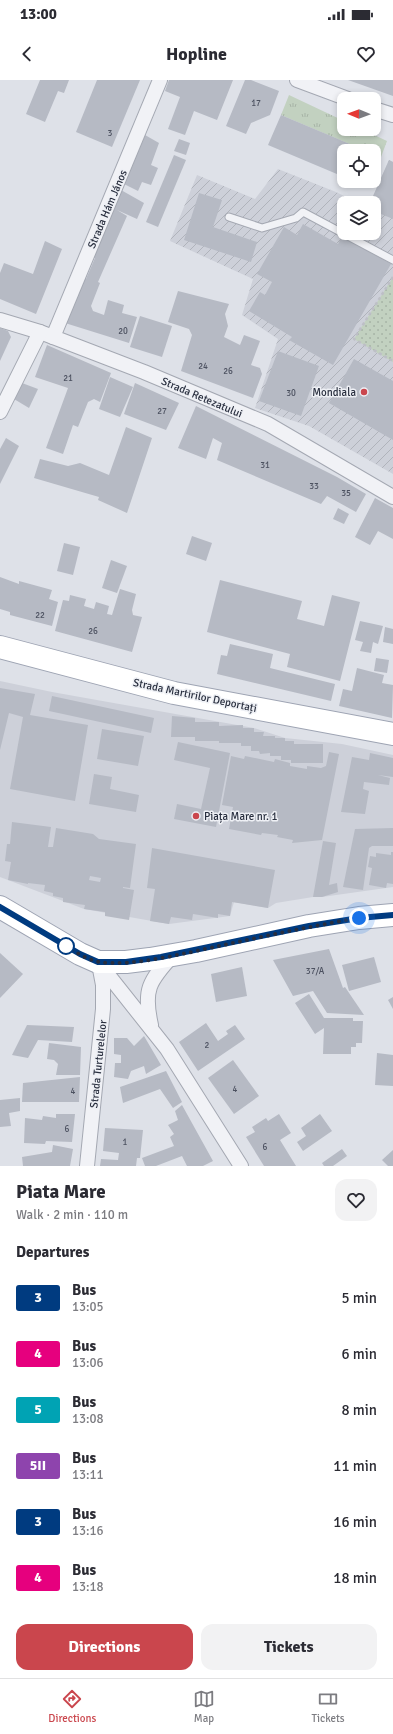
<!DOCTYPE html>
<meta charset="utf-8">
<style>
body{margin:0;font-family:Signika,sans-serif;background:#f2f2f3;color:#2b2b33;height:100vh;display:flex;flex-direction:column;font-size:15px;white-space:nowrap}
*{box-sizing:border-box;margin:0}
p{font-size:13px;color:#7c7c81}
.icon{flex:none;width:22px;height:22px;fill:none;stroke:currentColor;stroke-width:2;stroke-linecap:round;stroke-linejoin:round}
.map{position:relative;height:1086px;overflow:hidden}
.panel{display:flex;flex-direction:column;background:#fff;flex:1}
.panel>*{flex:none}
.badge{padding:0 8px;border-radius:3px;font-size:14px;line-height:26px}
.needle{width:26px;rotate:271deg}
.tools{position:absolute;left:337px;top:12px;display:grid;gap:8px}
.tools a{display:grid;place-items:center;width:44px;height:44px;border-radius:8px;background:#fff;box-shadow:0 2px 6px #0003;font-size:20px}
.you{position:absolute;width:20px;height:20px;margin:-10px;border:3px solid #fff;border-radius:50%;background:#1a73e8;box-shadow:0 0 0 6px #1a73e833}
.map>.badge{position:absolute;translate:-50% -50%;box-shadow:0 0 0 2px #fff}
h2{padding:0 16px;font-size:15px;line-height:36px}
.round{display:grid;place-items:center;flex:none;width:42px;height:42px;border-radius:12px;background:#f2f2f3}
.overview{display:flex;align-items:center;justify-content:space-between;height:68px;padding:0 16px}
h1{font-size:19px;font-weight:800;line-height:30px}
.primary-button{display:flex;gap:8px;margin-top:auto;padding:8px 16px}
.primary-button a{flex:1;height:46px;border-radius:12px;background:#ca464d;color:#fff;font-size:16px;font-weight:800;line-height:46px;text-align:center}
.primary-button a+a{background:#f2f2f3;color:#2b2b33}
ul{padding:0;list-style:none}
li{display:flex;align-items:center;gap:12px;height:56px;padding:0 16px}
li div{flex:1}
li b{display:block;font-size:15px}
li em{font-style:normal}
li .badge{min-width:44px;font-weight:700;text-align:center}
.status{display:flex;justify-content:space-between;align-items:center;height:28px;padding:0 20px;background:#fff;direction:ltr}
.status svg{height:11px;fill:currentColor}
header{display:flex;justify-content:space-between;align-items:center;height:52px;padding:0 16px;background:#fff;font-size:18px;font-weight:800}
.dock{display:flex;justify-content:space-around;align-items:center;height:56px;border-top:1px solid #e1e1e2;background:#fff;font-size:11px;color:#7c7c81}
.dock a{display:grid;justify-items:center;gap:2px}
.dock .on{color:#ca464d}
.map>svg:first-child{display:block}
</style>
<div class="status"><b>13:00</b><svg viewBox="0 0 49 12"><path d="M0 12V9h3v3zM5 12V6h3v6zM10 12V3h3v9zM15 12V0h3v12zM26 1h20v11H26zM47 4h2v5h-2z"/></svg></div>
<header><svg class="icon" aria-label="back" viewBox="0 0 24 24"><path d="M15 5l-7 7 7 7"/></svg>Hopline<svg class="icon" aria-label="heart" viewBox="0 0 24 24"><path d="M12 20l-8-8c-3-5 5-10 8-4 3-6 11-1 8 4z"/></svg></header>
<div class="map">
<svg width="393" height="1086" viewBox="0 0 393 1086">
<defs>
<pattern id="industrial-furrows" width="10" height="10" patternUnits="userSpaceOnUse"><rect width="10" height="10" fill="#cdd0d9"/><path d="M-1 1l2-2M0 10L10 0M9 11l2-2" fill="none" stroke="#b0b3bb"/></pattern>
<pattern id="grass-tufts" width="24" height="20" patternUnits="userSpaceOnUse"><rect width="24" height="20" fill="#c2d1c0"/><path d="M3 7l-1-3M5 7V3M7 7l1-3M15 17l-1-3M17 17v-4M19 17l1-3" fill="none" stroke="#a7b4a6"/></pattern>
<pattern id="park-dots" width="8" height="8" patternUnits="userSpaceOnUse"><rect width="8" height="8" fill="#c2d1c0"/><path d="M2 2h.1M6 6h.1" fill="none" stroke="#a7b4a6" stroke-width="1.8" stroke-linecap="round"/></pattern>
</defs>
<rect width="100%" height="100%" fill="#dee1e8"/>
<!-- built -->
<path fill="#cdd0d9" d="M 0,601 L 52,612 L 254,648 L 285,658 L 342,664 L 393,675 L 393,807 L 322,817 L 313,817 L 276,823 L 268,828 L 234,822 L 230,836 L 169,844 L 84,829 L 0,797 Z"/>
<!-- industrial -->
<path fill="url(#industrial-furrows)" d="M 389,80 L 393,82 L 393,394 L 309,346 L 255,328 L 278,259 L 242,235 L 253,199 L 170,161 L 197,95 L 255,119 L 278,89 L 336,112 L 358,123 L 344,123 L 344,153 L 374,153 L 374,123 L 370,123 Z"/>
<!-- grass -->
<path fill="url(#grass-tufts)" d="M 289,15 L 344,41 L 344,49 L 361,49 L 387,61 L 381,77 L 374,74 L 374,71 L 366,71 L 281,35 Z"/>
<!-- park -->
<path fill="url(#park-dots)" d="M 393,197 L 393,282 L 354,259 Z"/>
<!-- building -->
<g fill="#b6bac4" fill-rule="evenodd">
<path d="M 40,0 L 69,0 L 64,13 L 58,11 L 45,42 L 26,34 Z"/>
<path d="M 97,0 L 140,0 L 112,67 L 76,52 Z"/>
<path d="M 169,0 L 233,0 L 217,40 L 194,31 L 185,55 L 168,49 L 180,17 L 165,11 Z"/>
<path d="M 245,0 L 251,0 L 279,11 L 270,35 L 251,43 L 246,54 L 226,46 Z"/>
<path d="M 348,0 L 393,0 L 393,16 Z"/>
<path d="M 281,35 L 331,56 L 366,71 L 344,71 L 344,97 L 268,65 Z"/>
<path d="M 145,55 L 159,63 L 151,85 L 158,88 L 151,105 L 142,102 L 138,111 L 124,104 Z"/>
<path d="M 179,59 L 190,63 L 186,75 L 174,71 Z"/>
<path d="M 374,74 L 381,77 L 374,93 Z"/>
<path d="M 174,75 L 186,80 L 158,147 L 146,142 Z"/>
<path d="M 389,80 L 393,82 L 393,139 L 374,131 L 374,123 L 370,123 Z"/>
<path d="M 352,101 L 371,101 L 368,108 Z"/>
<path d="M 121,110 L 144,123 L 137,139 L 117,130 L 127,136 L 98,202 L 100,203 L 91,226 L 93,231 L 104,235 L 108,220 L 124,225 L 122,233 L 137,237 L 129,263 L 65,243 L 84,199 L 86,199 L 95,178 L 93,177 Z"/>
<path d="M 199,113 L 222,120 L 213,147 L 257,162 L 251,182 L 184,160 Z"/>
<path d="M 303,144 L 338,164 L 342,156 L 391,184 L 333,285 L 289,260 L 292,257 L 249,231 L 260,212 L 265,215 L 272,202 L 257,194 L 284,147 L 297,155 Z"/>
<path d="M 45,161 L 62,169 L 36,234 L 0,219 L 0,193 L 4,183 L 33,194 Z"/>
<path d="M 178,211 L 229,224 L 225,234 L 228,246 L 224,257 L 240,265 L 244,255 L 260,261 L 251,285 L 260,288 L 262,294 L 253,318 L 181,291 L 192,255 L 189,249 L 168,242 Z"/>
<path d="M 140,236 L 172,246 L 162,277 L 130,267 Z"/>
<path d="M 0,248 L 8,251 L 11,257 L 0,281 Z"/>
<path d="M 47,265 L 111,293 L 100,322 L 94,319 L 88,322 L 78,347 L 73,345 L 63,374 L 46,368 L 68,308 L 35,297 Z"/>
<path d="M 278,271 L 319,286 L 301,336 L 259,321 Z"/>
<path d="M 354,279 L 393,301 L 393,360 L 329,323 Z"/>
<path d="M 110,297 L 133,307 L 120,337 L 99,329 Z"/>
<path d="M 22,303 L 38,309 L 29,328 L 14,319 Z"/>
<path d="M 135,303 L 179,323 L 166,350 L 124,334 Z"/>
<path d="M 196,326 L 337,397 L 366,414 L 356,432 L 327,416 L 321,424 L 217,380 L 222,363 L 213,358 L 206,379 L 178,368 Z"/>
<path d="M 126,347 L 152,358 L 127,433 L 98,420 L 99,417 L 34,398 L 40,379 L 68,386 L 80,383 L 109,395 Z"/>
<path d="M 6,358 L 19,366 L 0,404 L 0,369 Z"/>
<path d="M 375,418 L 393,428 L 393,459 L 378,451 L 370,465 L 355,457 Z"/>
<path d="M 338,428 L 349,434 L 344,444 L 333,439 Z"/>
<path d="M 192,456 L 212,463 L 206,481 L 186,474 Z"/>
<path d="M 64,463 L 80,467 L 73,495 L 57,491 Z"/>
<path d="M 111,480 L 127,486 L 117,513 L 102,508 Z"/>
<path d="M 0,497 L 19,504 L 19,501 L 52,510 L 49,519 L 58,522 L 52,546 L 10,535 L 10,532 L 0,529 Z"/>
<path d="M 220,500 L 302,521 L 297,539 L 324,546 L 332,515 L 360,522 L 340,601 L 287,587 L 290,574 L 207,552 Z"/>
<path d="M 120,509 L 136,514 L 132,530 L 133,535 L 142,537 L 132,572 L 55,551 L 63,520 L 69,521 L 70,515 L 86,519 L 84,526 L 94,529 L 96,522 L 109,526 L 107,534 L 112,535 Z"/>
<path d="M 360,541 L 383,546 L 378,564 L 373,562 L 371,573 L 360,571 L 363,562 L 355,560 Z"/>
<path d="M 385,547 L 393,549 L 393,564 L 383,562 Z"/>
<path d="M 230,564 L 273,574 L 270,588 L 335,604 L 331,621 L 217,594 L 221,575 L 227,576 Z"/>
<path d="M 376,578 L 389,580 L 387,593 L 374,591 Z"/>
<path d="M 357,588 L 384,595 L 382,603 L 393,605 L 392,638 L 339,626 L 343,609 L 352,611 Z"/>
<path d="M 0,608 L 35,614 L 30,635 L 88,645 L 75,721 L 10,709 L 23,637 L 9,633 L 0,670 Z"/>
<path d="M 52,616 L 154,638 L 151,653 L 49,631 Z"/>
<path d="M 172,636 L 195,638 L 195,642 L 219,642 L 219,646 L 243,645 L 243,648 L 254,648 L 254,652 L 264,652 L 263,656 L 275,656 L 275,658 L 285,658 L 285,661 L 294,661 L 294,664 L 323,664 L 323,683 L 291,683 L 291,680 L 281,680 L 281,676 L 270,676 L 270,673 L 260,674 L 259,671 L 251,671 L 251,666 L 241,666 L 241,663 L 219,663 L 219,661 L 195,661 L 195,657 L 171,657 Z"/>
<path d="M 102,649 L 144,656 L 138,686 L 97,679 Z"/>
<path d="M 178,662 L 230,673 L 216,747 L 174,739 L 177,724 L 201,729 L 210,688 L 174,680 Z"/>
<path d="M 329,672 L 339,674 L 322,760 L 292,763 L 293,760 L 277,757 L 278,755 L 262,753 L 261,755 L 229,749 L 233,727 L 222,725 L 231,676 L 244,679 L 245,676 L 274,682 L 275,679 L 290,683 L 290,686 L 307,689 L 307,686 L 321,688 L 326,686 Z"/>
<path d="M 370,673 L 393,678 L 393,697 L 378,695 L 390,698 L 389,705 L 364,702 L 363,709 L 369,711 L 365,734 L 341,732 L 352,677 L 369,680 Z"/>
<path d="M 94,694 L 112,697 L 110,709 L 139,715 L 136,732 L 89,724 Z"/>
<path d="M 12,742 L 51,747 L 48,767 L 53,767 L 56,748 L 93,754 L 99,759 L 136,764 L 130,808 L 123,807 L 123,808 L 134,810 L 129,840 L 105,836 L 105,832 L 84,829 L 85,825 L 63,822 L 63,818 L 53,816 L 53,813 L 44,811 L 45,805 L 28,803 L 28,804 L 8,800 L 11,782 L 5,781 L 7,764 L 10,764 ZM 90,796 L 101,798 L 100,802 L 89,800 Z"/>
<path d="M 393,748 L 393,766 L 372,766 L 369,768 L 363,810 L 343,807 L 355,749 Z"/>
<path d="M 323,761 L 336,763 L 329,805 L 337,803 L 338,812 L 322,817 L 313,817 Z"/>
<path d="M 152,768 L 275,790 L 268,828 L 232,822 L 230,836 L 218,834 L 218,838 L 193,834 L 192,840 L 171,837 L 169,844 L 150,841 L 155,809 L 147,808 Z"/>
<path d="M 391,772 L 393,772 L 393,804 L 387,803 L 386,808 L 369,805 L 372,788 L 368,787 L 370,776 L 376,777 L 376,773 L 391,775 Z"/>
<path d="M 329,869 L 343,908 L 345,907 L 364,935 L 327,933 L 313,911 L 293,916 L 273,880 Z"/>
<path d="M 0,873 L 23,894 L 0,918 Z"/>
<path d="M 374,877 L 381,902 L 349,911 L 342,885 Z"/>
<path d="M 242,887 L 247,916 L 216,922 L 211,894 Z"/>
<path d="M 309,914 L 324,938 L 353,938 L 353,941 L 363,941 L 362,963 L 356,963 L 356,967 L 351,967 L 351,974 L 323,974 L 324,948 L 315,954 L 295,923 Z"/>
<path d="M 393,917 L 393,929 L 388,920 Z"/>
<path d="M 206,943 L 218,961 L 228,954 L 226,951 L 235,945 L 245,959 L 198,991 L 179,962 Z"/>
<path d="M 27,945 L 74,947 L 72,962 L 38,960 L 28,978 L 12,975 Z"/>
<path d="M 144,956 L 161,985 L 146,994 L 144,986 L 131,991 L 128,999 L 114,997 L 115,983 L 121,983 L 121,975 L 114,974 L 114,958 L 127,958 L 134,966 Z"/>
<path d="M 49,963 L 81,967 L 80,995 L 56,995 L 58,984 L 54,980 L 47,979 Z"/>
<path d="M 377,973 L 393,975 L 393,1006 L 375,1005 Z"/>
<path d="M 233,980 L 259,1016 L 234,1034 L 208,998 Z"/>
<path d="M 166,991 L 182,1022 L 173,1028 L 160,1009 L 123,1023 L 120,1007 Z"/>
<path d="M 80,997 L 79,1022 L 22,1022 L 23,1003 Z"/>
<path d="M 20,1018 L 20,1031 L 9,1033 L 11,1046 L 0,1047 L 0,1020 Z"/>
<path d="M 182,1025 L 213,1081 L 203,1086 L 187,1086 L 182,1076 L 156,1086 L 145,1086 L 142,1078 L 174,1066 L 170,1057 L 174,1054 L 168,1045 L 178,1040 L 175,1031 Z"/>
<path d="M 56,1034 L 75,1034 L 72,1062 L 46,1061 L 45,1064 L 24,1063 L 25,1038 L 42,1040 L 43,1036 L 56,1038 Z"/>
<path d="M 279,1034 L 291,1053 L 280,1060 L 296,1086 L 264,1086 L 246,1057 L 255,1052 L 252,1047 L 266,1038 L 268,1041 Z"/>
<path d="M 320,1034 L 332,1051 L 303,1071 L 297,1062 L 306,1056 L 301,1048 Z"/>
<path d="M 105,1048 L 143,1050 L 140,1078 L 137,1078 L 136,1086 L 100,1086 L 101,1079 L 118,1080 L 119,1073 L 103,1071 Z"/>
<path d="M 53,1065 L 73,1069 L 70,1086 L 23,1086 L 22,1077 L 52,1072 Z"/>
<path d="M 342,1069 L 347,1076 L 333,1086 L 324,1086 L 322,1083 Z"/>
<path d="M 393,1070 L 393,1086 L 388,1086 L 382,1080 Z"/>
</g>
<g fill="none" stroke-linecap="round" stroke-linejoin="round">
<!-- lane casing -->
<g stroke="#a4a8b2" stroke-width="9">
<path id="lane" d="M 229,137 L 262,148 L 296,138 L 303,132 L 393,180"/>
</g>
<!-- street casing -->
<g stroke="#a4a8b2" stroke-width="16">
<g id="street">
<path d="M 297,0 L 348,19"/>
<path d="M 374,29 L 393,35"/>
<path d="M 0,240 L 40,252 L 144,292 L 268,344 L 393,417"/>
<path d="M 53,257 L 160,0"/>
<path d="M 0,332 L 40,252"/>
<path d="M 98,882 L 167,969 L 241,1086"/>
<path d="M 151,945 C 143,910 149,901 173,875"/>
<path d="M 87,1086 L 103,929 L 103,905 L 99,884"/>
</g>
</g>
<!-- primary casing -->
<g stroke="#9ea4b3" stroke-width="24">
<g id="primary">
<path d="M 0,567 L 174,613 L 393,654"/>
<path d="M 0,827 L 80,874 L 98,882 L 126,882 L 150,879 L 196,871 L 309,846 L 359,838 L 393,835"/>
</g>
</g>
<!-- path -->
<path stroke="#bdbfc6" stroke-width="2.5" stroke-dasharray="3 3" stroke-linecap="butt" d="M 393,197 L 354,259 L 393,281"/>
<!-- lane -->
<use href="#lane" stroke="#f1f2f6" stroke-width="7"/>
<!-- street -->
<use href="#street" stroke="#f1f2f6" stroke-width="14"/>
<!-- primary -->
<use href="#primary" stroke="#fff" stroke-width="22"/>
</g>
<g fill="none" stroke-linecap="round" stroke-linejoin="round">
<!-- line casing -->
<g stroke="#fff" stroke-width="9">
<path id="line" d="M 0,827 L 80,874 L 98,882 L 126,882 L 161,877 L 309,846 L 359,838 L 393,835"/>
</g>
<!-- line -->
<use href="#line" stroke="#003b80" stroke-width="6"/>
<!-- walk -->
<path stroke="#282e3e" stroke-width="4" stroke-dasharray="0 7.2" d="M 66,866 C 75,872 88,880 99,882 C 133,887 185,873 219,866 C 265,856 312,846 359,838"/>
</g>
<!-- markers -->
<g fill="#ca464d" stroke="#eef0f5" stroke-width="1.5">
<circle cx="364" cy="312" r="4"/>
<circle cx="196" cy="736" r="4"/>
</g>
<circle fill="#fff" stroke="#003b80" stroke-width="2" cx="66" cy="866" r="8"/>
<g text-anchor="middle" stroke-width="3" stroke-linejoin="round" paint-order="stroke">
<!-- number labels -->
<g font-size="9" fill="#4c5160">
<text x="256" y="26">17</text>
<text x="110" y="56">3</text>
<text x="123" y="254">20</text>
<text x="203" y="289">24</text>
<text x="228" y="294">26</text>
<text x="68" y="301">21</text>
<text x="291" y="316">30</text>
<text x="162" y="334">27</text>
<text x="265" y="388">31</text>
<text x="314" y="409">33</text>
<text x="346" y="416">35</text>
<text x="40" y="538">22</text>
<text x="93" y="554">26</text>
<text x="315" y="894">37/A</text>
<text x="207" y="968">2</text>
<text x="235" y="1012">4</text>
<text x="73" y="1014">4</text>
<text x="67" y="1052">6</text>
<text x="125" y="1065">1</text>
<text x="265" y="1070">6</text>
</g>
<!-- street labels -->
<g font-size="11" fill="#282e3e" stroke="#eef0f5">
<text transform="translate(107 129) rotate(-67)" y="4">Strada Hám János</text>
<text transform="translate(202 317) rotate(23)" y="4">Strada Retezatului</text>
<text transform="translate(195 615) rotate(12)" y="4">Strada Martirilor Deportați</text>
<text transform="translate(98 984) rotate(-84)" y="4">Strada Turturelelor</text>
</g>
<!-- poi labels -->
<g font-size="11" fill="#282e3e" stroke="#eef0f5" text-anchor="end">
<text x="356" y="316">Mondiala</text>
<text x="204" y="740" text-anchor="start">Piața Mare nr. 1</text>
</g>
</g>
</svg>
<div class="tools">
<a><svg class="needle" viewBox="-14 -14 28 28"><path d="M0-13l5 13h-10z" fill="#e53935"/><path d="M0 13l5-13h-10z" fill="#7c7c81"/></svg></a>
<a><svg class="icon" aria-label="locate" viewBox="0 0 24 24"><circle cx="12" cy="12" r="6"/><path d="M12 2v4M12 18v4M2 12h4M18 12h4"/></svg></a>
<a><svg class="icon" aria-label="layers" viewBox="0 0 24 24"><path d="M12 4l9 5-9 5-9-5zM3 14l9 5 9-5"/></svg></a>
</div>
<div class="you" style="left:359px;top:838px"></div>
</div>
<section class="panel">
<div class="overview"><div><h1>Piata Mare</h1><p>Walk · 2 min · 110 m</p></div><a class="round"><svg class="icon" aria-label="heart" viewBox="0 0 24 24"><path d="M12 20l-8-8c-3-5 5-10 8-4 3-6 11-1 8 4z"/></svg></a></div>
<h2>Departures</h2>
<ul>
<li><span class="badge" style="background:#003b80;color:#fff">3</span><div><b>Bus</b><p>13:05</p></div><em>5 min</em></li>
<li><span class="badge" style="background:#e6007e;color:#fff">4</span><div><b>Bus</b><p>13:06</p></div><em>6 min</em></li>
<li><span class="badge" style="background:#00a3b4;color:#fff">5</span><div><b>Bus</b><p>13:08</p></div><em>8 min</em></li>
<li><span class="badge" style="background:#8e44ad;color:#fff">5II</span><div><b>Bus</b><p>13:11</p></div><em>11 min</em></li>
<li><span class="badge" style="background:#003b80;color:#fff">3</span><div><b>Bus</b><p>13:16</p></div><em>16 min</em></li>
<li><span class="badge" style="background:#e6007e;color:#fff">4</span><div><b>Bus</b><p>13:18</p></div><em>18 min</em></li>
</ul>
<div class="primary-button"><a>Directions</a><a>Tickets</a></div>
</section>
<nav class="dock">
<a class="on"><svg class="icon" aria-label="directions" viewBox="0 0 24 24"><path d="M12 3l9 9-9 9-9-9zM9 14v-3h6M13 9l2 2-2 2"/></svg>Directions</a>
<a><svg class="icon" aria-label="map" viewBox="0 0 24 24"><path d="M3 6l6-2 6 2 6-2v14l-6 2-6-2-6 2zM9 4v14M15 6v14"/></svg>Map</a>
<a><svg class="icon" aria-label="tickets" viewBox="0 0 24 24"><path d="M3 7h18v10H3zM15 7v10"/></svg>Tickets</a>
</nav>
